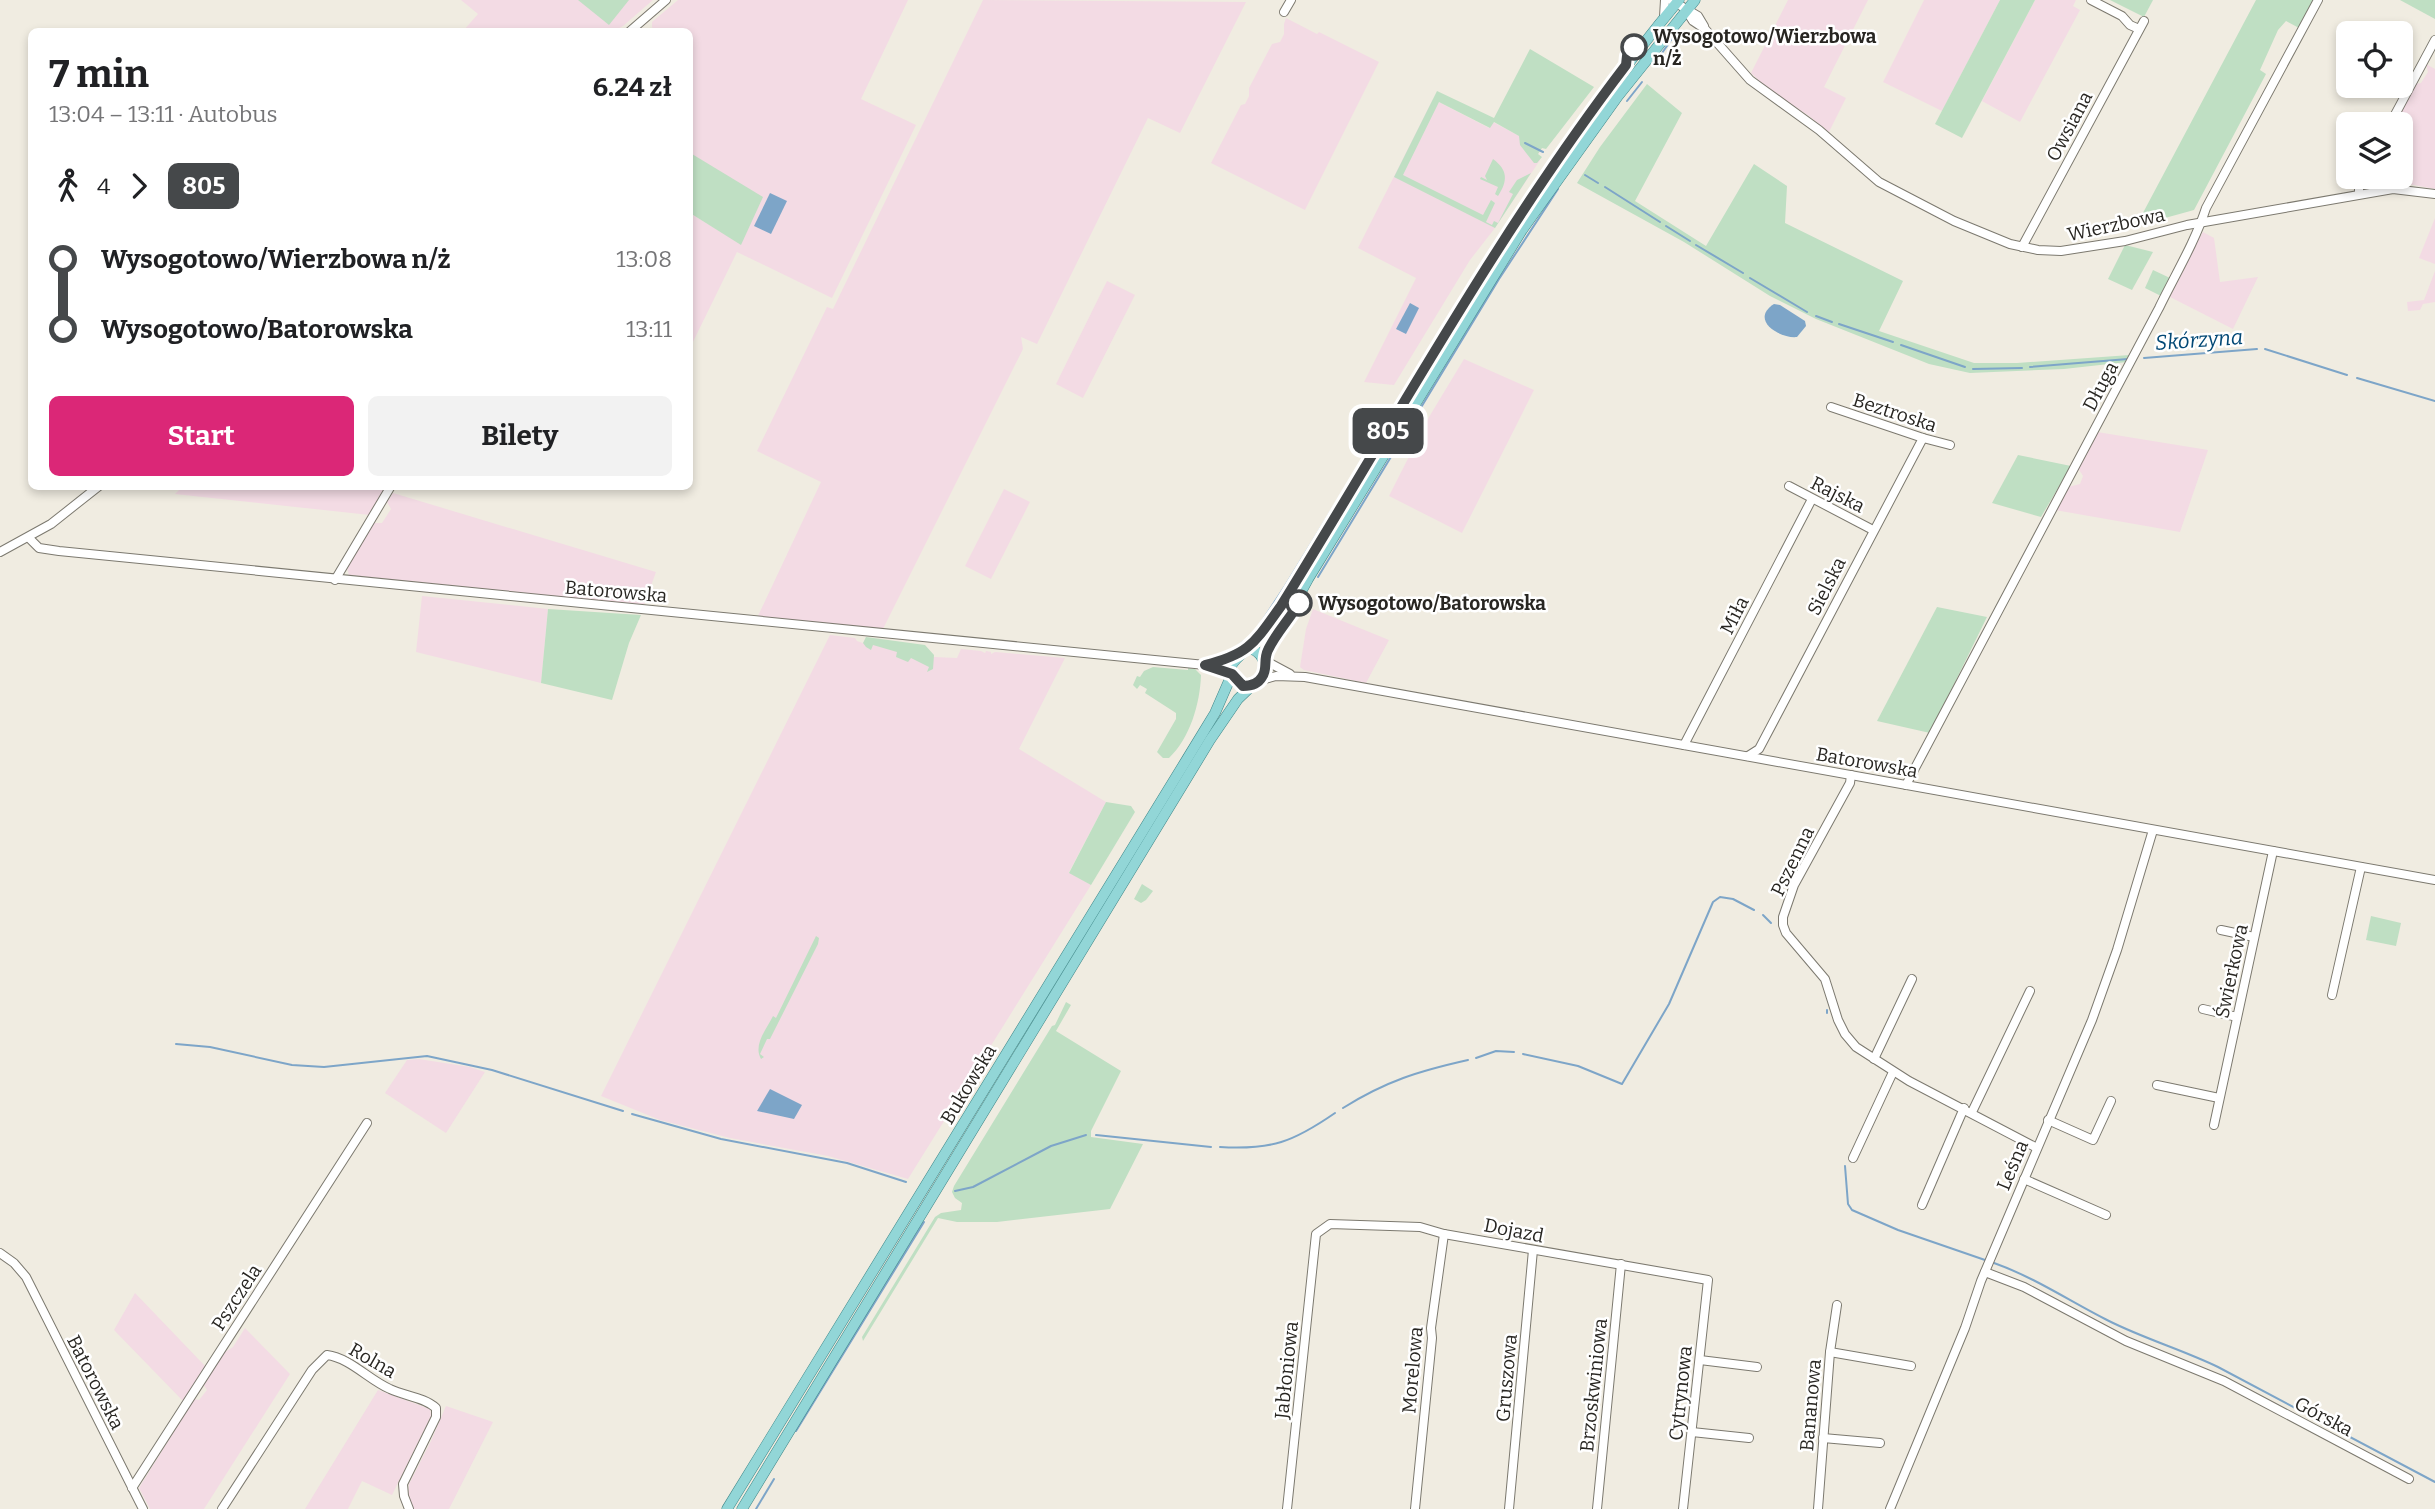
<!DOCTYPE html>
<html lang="pl">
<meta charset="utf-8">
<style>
body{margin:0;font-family:Bitter,serif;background:#f2f2f2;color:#202124;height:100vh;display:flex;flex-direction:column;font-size:26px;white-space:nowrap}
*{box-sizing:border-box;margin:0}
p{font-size:23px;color:#757577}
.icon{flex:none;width:38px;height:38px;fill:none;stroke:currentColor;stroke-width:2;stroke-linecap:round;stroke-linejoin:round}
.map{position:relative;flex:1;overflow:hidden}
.details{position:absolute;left:28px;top:28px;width:665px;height:462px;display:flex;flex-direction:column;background:#fff;border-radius:10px;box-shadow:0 4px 10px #0003}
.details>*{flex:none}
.badge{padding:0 14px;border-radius:10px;font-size:24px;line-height:46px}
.buttons{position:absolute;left:2336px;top:21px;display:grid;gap:14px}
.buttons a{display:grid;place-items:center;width:77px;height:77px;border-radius:10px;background:#fff;box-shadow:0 4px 10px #0003;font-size:35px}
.map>.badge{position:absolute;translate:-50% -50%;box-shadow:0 0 0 4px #fff}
.legs{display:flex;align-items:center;gap:10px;height:77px;padding:0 21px;font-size:23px}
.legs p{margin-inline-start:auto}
.summary{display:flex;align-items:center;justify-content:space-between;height:119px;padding:0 21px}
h1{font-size:38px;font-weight:700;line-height:52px}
.action{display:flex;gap:14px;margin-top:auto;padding:14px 21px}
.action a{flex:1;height:80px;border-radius:10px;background:#db2777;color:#fff;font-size:28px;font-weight:700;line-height:80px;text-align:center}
.action a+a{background:#f2f2f2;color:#202124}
ul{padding:0 21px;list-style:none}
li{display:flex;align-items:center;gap:24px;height:70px;font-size:26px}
li i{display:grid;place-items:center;width:10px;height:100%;margin:0 9px;background:currentColor}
li i::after{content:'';width:18px;height:18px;margin:-9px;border:5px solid;border-radius:50%;background:#fff}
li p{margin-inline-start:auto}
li:first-child i{background:linear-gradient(#0000 50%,currentColor 0)}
li:last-child i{background:linear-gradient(currentColor 50%,#0000 0)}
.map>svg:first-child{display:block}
</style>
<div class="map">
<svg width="2435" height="1509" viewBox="0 0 2435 1509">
<rect width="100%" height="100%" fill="#f0ece1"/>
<!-- industrial -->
<g fill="#f3dbe4">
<path d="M 461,0 L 653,0 L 623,26 L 612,32 L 463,31 L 478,14 Z"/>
<path d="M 678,0 L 908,0 L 861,99 L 916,125 L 832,298 L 737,252 L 690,348 L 690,213 L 741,244 L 692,155 L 690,158 L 690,32 L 655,31 L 652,27 L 652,22 Z"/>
<path d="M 983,0 L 1246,2 L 1180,133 L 1148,118 L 1037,344 L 1021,337 L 1023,349 L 883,629 L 757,618 L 821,482 L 757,451 L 827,307 L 833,309 Z"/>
<path d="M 1788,0 L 1868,0 L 1824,87 L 1846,98 L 1829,132 L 1809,116 L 1768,89 L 1751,73 Z"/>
<path d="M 1924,0 L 2000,0 L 1942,111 L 1883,82 Z"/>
<path d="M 2035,0 L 2076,0 L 2073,6 L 2080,10 L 2020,122 L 1982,101 Z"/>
<path d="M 1286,18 L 1317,34 L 1319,32 L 1379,62 L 1305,210 L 1211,163 L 1241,105 L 1245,104 L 1249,96 L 1249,88 L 1272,44 L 1280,42 L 1284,34 L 1284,24 Z"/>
<path d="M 2426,64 L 2435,69 L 2435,189 L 2403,183 L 2371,188 L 2367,186 L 2364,181 L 2366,177 L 2401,177 L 2401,124 L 2394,124 L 2415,84 L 2421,83 L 2428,72 Z"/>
<path d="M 1433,99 L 1489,128 L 1493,122 L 1542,148 L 1538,154 L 1540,160 L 1495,228 L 1470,260 L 1394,385 L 1364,382 L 1416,278 L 1358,248 Z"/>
<path d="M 2435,218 L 2435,264 L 2419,258 Z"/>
<path d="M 2203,232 L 2214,238 L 2220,282 L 2258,277 L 2233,329 L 2170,297 L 2185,267 L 2185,262 Z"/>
<path d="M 2435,271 L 2435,302 L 2423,304 L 2420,310 L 2408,311 L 2407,302 L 2424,300 Z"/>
<path d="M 1107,281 L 1135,295 L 1083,398 L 1056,384 Z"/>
<path d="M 1464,359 L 1534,390 L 1462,533 L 1389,496 L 1429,417 Z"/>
<path d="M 2097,432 L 2208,450 L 2180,532 L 2055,510 L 2068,487 L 2080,484 L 2083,476 L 2078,468 Z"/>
<path d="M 183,486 L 387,487 L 370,515 L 175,494 Z"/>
<path d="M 1004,489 L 1030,502 L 991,579 L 965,566 Z"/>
<path d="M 393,493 L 656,572 L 644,605 L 349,575 L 347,568 L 374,523 L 382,523 L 391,509 L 387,502 Z"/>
<path d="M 422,596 L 548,609 L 541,683 L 416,652 Z"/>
<path d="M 1313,609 L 1389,640 L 1366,683 L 1304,670 L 1300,667 L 1306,629 Z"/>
<path d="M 830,635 L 855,638 L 857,641 L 863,643 L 865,639 L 934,657 L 957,658 L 961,649 L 981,651 L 985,653 L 986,651 L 991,652 L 991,654 L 995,652 L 1065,658 L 1019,749 L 1106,802 L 1069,872 L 1091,885 L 908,1179 L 828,1156 L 730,1138 L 660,1120 L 601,1096 Z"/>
<path d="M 419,1059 L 470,1067 L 485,1072 L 446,1133 L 385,1093 L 407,1060 Z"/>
<path d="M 135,1293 L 205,1366 L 183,1401 L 114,1330 Z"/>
<path d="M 245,1328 L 290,1374 L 204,1509 L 150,1509 L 139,1488 L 194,1399 L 199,1400 L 207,1390 L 203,1384 L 222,1354 L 233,1347 Z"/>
<path d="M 378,1390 L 430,1409 L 431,1416 L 392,1495 L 362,1481 L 348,1509 L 305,1509 Z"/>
<path d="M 446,1406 L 493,1422 L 449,1509 L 414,1509 L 408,1498 L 409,1484 L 431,1441 Z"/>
</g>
<!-- green -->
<g fill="#bfdfc3">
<path d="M 578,0 L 629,0 L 609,25 Z"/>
<path d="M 2000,0 L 2035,0 L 1962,138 L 1935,124 Z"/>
<path d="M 2110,0 L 2153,0 L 2144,17 Z"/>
<path d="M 2256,0 L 2314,0 L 2299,28 L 2286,21 L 2278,30 L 2260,70 L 2266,74 L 2194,210 L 2136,226 Z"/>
<path d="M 2400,0 L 2435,0 L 2435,19 Z"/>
<path d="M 1530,49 L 1594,87 L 1546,149 L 1542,148 L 1538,154 L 1542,157 L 1537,163 L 1534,163 L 1520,145 L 1519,136 L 1494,122 L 1490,128 L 1439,102 L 1403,175 L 1483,215 L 1491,200 L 1495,203 L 1486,222 L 1492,225 L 1494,221 L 1498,223 L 1513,194 L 1509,192 L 1517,180 L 1531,173 L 1495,228 L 1394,177 L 1437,91 L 1494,118 Z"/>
<path d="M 1647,84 L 1682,113 L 1635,201 L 1706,246 L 1754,164 L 1787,186 L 1785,223 L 1903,281 L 1879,331 L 1974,363 L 2017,363 L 2130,355 L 2127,362 L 2064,369 L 1970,373 L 1929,364 L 1816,319 L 1770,296 L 1684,242 L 1577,183 L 1600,147 Z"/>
<path d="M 692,154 L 763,197 L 741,245 L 690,213 L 690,158 Z"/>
<path d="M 1493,159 C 1508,170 1508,181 1498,196 L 1495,194 L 1498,187 L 1480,179 L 1481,177 L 1487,180 L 1485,176 Z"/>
<path d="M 2125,245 L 2153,252 L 2132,290 L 2108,279 Z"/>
<path d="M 2153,270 L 2170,278 L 2161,296 L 2145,288 Z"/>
<path d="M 2018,455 L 2071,466 L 2041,517 L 1992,503 Z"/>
<path d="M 1937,607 L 1987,617 L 1930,733 L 1877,721 Z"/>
<path d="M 548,609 L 641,615 L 629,643 L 612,700 L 541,683 Z"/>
<path d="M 866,637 L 925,645 L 934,655 L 933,669 L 927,672 L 929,667 L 911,658 L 908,662 L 896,657 L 897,652 L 873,645 L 871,650 L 866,647 L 863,643 Z"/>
<path d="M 1153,667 L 1188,670 L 1188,668 L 1195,669 L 1201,675 C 1200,704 1190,738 1169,758 L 1163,758 L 1157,752 L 1176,719 L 1176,713 L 1145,693 L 1147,689 L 1140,685 L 1137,689 L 1133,685 L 1137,676 L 1140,677 L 1144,671 Z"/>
<path d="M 1106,802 L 1131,806 L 1135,812 L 1091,885 L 1069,873 Z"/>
<path d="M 1142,884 L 1153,891 L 1146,900 L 1141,903 L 1134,899 Z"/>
<path d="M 2371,916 L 2401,923 L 2396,946 L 2366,940 Z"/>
<path d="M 816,936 L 819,938 L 818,944 L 770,1039 L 767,1039 L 760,1054 L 764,1057 L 761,1059 C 753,1045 766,1030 773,1016 L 776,1018 Z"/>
<path d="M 1066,1002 L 1071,1005 L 1056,1031 L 1121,1071 L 1091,1131 L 1091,1137 L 1143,1144 L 1110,1209 L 997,1222 L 957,1222 L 938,1218 L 863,1341 L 862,1337 L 935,1217 L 941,1213 L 961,1210 L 962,1203 L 955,1198 L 952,1192 L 954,1186 L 1052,1026 L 1055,1025 Z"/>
</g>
<!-- water -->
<g fill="#7da5c8">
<path d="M 770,193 L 787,201 L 771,234 L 754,226 Z"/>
<path d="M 1410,303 L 1419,308 L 1406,334 L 1396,329 Z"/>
<path d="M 1774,304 L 1780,305 L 1805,321 L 1806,326 L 1797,337 C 1780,339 1749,320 1774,304 Z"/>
<path d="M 770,1089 L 802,1105 L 794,1119 L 757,1111 Z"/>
</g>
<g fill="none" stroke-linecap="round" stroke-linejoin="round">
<!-- stream -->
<g stroke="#7da5c8" stroke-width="2">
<path d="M 1653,66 L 1678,30"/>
<path d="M 1627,101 L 1642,82"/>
<path d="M 1525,143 L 1543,152"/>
<path d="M 1585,175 L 1598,183"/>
<path d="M 1605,187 L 1660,222"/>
<path d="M 1666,226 L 1690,241"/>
<path d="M 1696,245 L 1743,273"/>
<path d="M 1750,278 L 1807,312"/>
<path d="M 1816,316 L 1832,322"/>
<path d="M 1839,324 L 1893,342"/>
<path d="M 1901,345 L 1965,367"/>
<path d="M 2265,349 L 2347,375"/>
<path d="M 2144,358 L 2257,349"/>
<path d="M 2030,367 L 2128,359"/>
<path d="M 1973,369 L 2022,368"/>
<path d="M 2357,378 L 2435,401"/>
<path d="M 1318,577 L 1499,279 L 1558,189"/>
<path d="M 1258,627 L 1285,586 L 1472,281"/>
<path d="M 1229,652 L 1251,636"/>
<path d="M 1763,915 L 1771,923"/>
<path d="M 1827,1010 L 1827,1013"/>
<path d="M 176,1044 L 210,1047 L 292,1065 L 324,1067 L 427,1056 L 492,1070 L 623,1111"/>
<path d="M 1523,1054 L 1578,1066 L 1622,1084 L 1669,1004 L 1713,902 L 1720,897 L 1733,899 L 1754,910"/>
<path d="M 1476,1058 L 1496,1051 L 1514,1052"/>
<path d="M 1343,1108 C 1386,1081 1419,1071 1468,1060"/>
<path d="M 632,1114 L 721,1139 L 847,1163 L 906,1182"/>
<path d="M 1096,1135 L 1211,1147"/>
<path d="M 1220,1147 C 1272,1150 1293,1142 1335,1113"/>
<path d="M 1845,1166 L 1848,1204 L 1852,1210 L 1898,1230 L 1985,1260"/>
<path d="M 955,1191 L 973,1187 L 1051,1146 L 1086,1135"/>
<path d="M 1994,1263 C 2036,1278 2071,1302 2109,1321 C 2145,1339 2183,1350 2218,1367 L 2435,1482"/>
<path d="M 796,1431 L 924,1222"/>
<path d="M 756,1509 L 774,1479"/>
</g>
<!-- minor casing -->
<g stroke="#7c796f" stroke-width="10">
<g id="minor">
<path d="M 1671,0 L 1698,16 L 1704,26"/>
<path d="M 2091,0 L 2122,16 L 2130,25 L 2139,29"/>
<path d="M 1686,10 L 1693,21 L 1705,29 L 1750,80 L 1819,130 L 1879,182 L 1954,221 L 2010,244 L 2038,250 L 2061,251 L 2125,241 L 2187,225 L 2393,189 L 2435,194"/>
<path d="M 1284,12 L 1291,0"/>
<path d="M 1664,17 L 1665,0"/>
<path d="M 629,32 L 666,0"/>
<path d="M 2390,124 L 2435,40"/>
<path d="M 2359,194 L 2359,188 L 2363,177"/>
<path d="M 2022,247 L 2144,21"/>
<path d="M 1831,407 L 1923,438 L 1950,445"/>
<path d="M 1789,486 L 1873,530"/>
<path d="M 29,538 L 39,548 L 59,551 L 1205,665 L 1232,674"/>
<path d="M 0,552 L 51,524 L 99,486"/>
<path d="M 335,580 L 391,486"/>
<path d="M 1264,660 L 1290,674"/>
<path d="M 1208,664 L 1237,656"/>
<path d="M 1258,681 L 1276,676 L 1305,677 L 2435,880"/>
<path d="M 1684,745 L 1812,499"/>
<path d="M 1748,756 L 1759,749 L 1923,438"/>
<path d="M 1851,775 L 1850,783 L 1794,885 L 1783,917 L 1783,925 L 1786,933 L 1825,979 L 1838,1020 L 1845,1034 L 1856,1047 L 1909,1081 L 2037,1148"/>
<path d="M 1906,785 L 2159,308 C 2175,275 2195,242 2206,208 L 2318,0"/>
<path d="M 2221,930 L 2254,937"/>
<path d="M 2332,995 L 2361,867"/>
<path d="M 2203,1009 L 2237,1017"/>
<path d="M 1874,1059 L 1912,979"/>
<path d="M 2157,1085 L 2219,1098"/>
<path d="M 1972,1112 L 2030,991"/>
<path d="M 2048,1120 L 2093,1140 L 2111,1101"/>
<path d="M 2214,1125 L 2273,851"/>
<path d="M 1853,1158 L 1893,1072"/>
<path d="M 2024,1179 L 2106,1215"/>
<path d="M 1922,1205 L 1964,1108"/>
<path d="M 0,1253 L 14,1263 L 26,1277 L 143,1509"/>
<path d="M 1985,1272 L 2024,1287 L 2126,1341 L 2224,1381 L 2409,1479"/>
<path d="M 1830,1352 L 1911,1366"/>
<path d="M 1700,1360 L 1757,1367"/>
<path d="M 1692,1432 L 1749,1438"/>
<path d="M 1823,1438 L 1880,1443"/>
<path d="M 132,1488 L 367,1123"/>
<path d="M 222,1509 L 312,1370 L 327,1355 C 350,1358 369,1380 390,1389 C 404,1396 424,1397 436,1408 L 436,1417 L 403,1484 L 404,1496 L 409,1509"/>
<path d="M 1287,1509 L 1316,1234 L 1330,1224 L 1420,1227 L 1444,1234 L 1708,1280 L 1683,1509"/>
<path d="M 1415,1509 L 1432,1338 L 1431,1328 L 1444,1234"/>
<path d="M 1509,1509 L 1533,1250"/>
<path d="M 1597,1509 L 1621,1264"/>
<path d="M 1818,1509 L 1830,1352 L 1837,1305"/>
<path d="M 1890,1509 L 1965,1328 L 1981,1281 L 2092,1020 L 2117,950 L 2153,830"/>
</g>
</g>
<!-- major casing -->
<g stroke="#3e8687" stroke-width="11">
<g id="major">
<path d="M 1264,660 L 1308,579 L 1522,230 L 1618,96 L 1695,0"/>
<path d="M 1252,685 L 1243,686 C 1215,667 1241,657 1254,643 C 1264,632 1272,618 1281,606 C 1409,401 1524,186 1679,0"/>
<path d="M 727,1509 L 1187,759 L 1215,713 L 1232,674"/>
<path d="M 742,1509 L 1210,740 L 1238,699 L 1264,674 C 1267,662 1261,651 1248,648"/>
</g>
</g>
<!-- minor -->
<use href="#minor" stroke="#fff" stroke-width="8"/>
<!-- major -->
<use href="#major" stroke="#92d6d7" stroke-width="10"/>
</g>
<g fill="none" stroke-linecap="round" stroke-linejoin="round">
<!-- line-1 casing -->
<g stroke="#fff" stroke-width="16">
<path id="line-1" d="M 1299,603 C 1289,620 1276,633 1268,650 C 1263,660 1268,669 1262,677 C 1258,684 1251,686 1243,686 L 1232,674 L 1205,665 C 1250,654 1255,642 1281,606 C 1393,425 1496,235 1626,65 L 1627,56 L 1634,47"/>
</g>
<!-- line-1 -->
<use href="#line-1" stroke="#45484a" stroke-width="10"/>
</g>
<!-- markers -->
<g fill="#fff" stroke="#45484a" stroke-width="3.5">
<circle cx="1634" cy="47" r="12"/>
<circle cx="1299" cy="603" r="12"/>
</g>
<g text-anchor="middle" stroke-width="5" stroke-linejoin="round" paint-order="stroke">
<!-- stop labels -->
<g font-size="19" font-weight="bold" fill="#282622" stroke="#fff" text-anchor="start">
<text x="1653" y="43">Wysogotowo/Wierzbowa<tspan x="1653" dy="22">n/ż</tspan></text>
<text x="1318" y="610">Wysogotowo/Batorowska</text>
</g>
<!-- street labels -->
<g font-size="19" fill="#282622" stroke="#fff">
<text transform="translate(2069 126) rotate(-62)" y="7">Owsiana</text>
<text transform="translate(2116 224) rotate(-12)" y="7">Wierzbowa</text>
<text transform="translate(2100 386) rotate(-62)" y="7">Długa</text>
<text transform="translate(1895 412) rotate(18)" y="7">Beztroska</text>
<text transform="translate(1838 494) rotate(27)" y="7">Rajska</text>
<text transform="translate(1826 586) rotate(-63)" y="7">Sielska</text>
<text transform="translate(616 591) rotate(5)" y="7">Batorowska</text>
<text transform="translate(1734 615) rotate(-63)" y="7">Miła</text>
<text transform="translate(1867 762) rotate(10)" y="7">Batorowska</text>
<text transform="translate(1792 861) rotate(-64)" y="7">Pszenna</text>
<text transform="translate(2231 971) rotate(-78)" y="7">Świerkowa</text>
<text transform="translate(968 1084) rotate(-59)" y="7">Bukowska</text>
<text transform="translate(2012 1165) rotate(-67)" y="7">Leśna</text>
<text transform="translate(1514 1230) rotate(11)" y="7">Dojazd</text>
<text transform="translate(236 1297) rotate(-57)" y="7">Pszczela</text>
<text transform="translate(373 1360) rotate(30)" y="7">Rolna</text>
<text transform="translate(1286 1370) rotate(-84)" y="7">Jabłoniowa</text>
<text transform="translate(1412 1370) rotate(-85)" y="7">Morelowa</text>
<text transform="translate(1506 1378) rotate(-85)" y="7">Gruszowa</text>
<text transform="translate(96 1382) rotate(63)" y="7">Batorowska</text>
<text transform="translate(1593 1385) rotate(-84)" y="7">Brzoskwiniowa</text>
<text transform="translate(1680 1393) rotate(-84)" y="7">Cytrynowa</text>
<text transform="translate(1810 1405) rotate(-85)" y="7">Bananowa</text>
<text transform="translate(2324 1416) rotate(28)" y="7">Górska</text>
</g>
<!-- water labels -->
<g font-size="21" font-style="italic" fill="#024875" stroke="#fff">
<text transform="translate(2199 340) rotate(-4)" y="7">Skórzyna</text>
</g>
</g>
</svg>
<div class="buttons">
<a><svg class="icon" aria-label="locate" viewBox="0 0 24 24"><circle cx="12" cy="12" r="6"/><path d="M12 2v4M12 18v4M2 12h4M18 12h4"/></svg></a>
<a><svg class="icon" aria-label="layers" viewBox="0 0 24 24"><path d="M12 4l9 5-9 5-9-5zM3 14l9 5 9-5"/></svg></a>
</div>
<b class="badge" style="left:1388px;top:431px;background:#45484a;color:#fff">805</b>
<section class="details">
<div class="summary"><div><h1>7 min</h1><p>13:04 – 13:11 · Autobus</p></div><b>6.24 zł</b></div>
<div class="legs"><svg class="icon" aria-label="walk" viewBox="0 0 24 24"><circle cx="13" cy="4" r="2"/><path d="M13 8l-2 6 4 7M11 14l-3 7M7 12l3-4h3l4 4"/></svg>4<svg class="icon" aria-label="forward" viewBox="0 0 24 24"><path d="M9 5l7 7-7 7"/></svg><b class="badge" style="background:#45484a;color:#fff">805</b></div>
<ul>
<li><i style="color:#45484a"></i><b>Wysogotowo/Wierzbowa n/ż</b><p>13:08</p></li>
<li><i style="color:#45484a"></i><b>Wysogotowo/Batorowska</b><p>13:11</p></li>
</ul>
<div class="action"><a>Start</a><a>Bilety</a></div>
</section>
</div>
